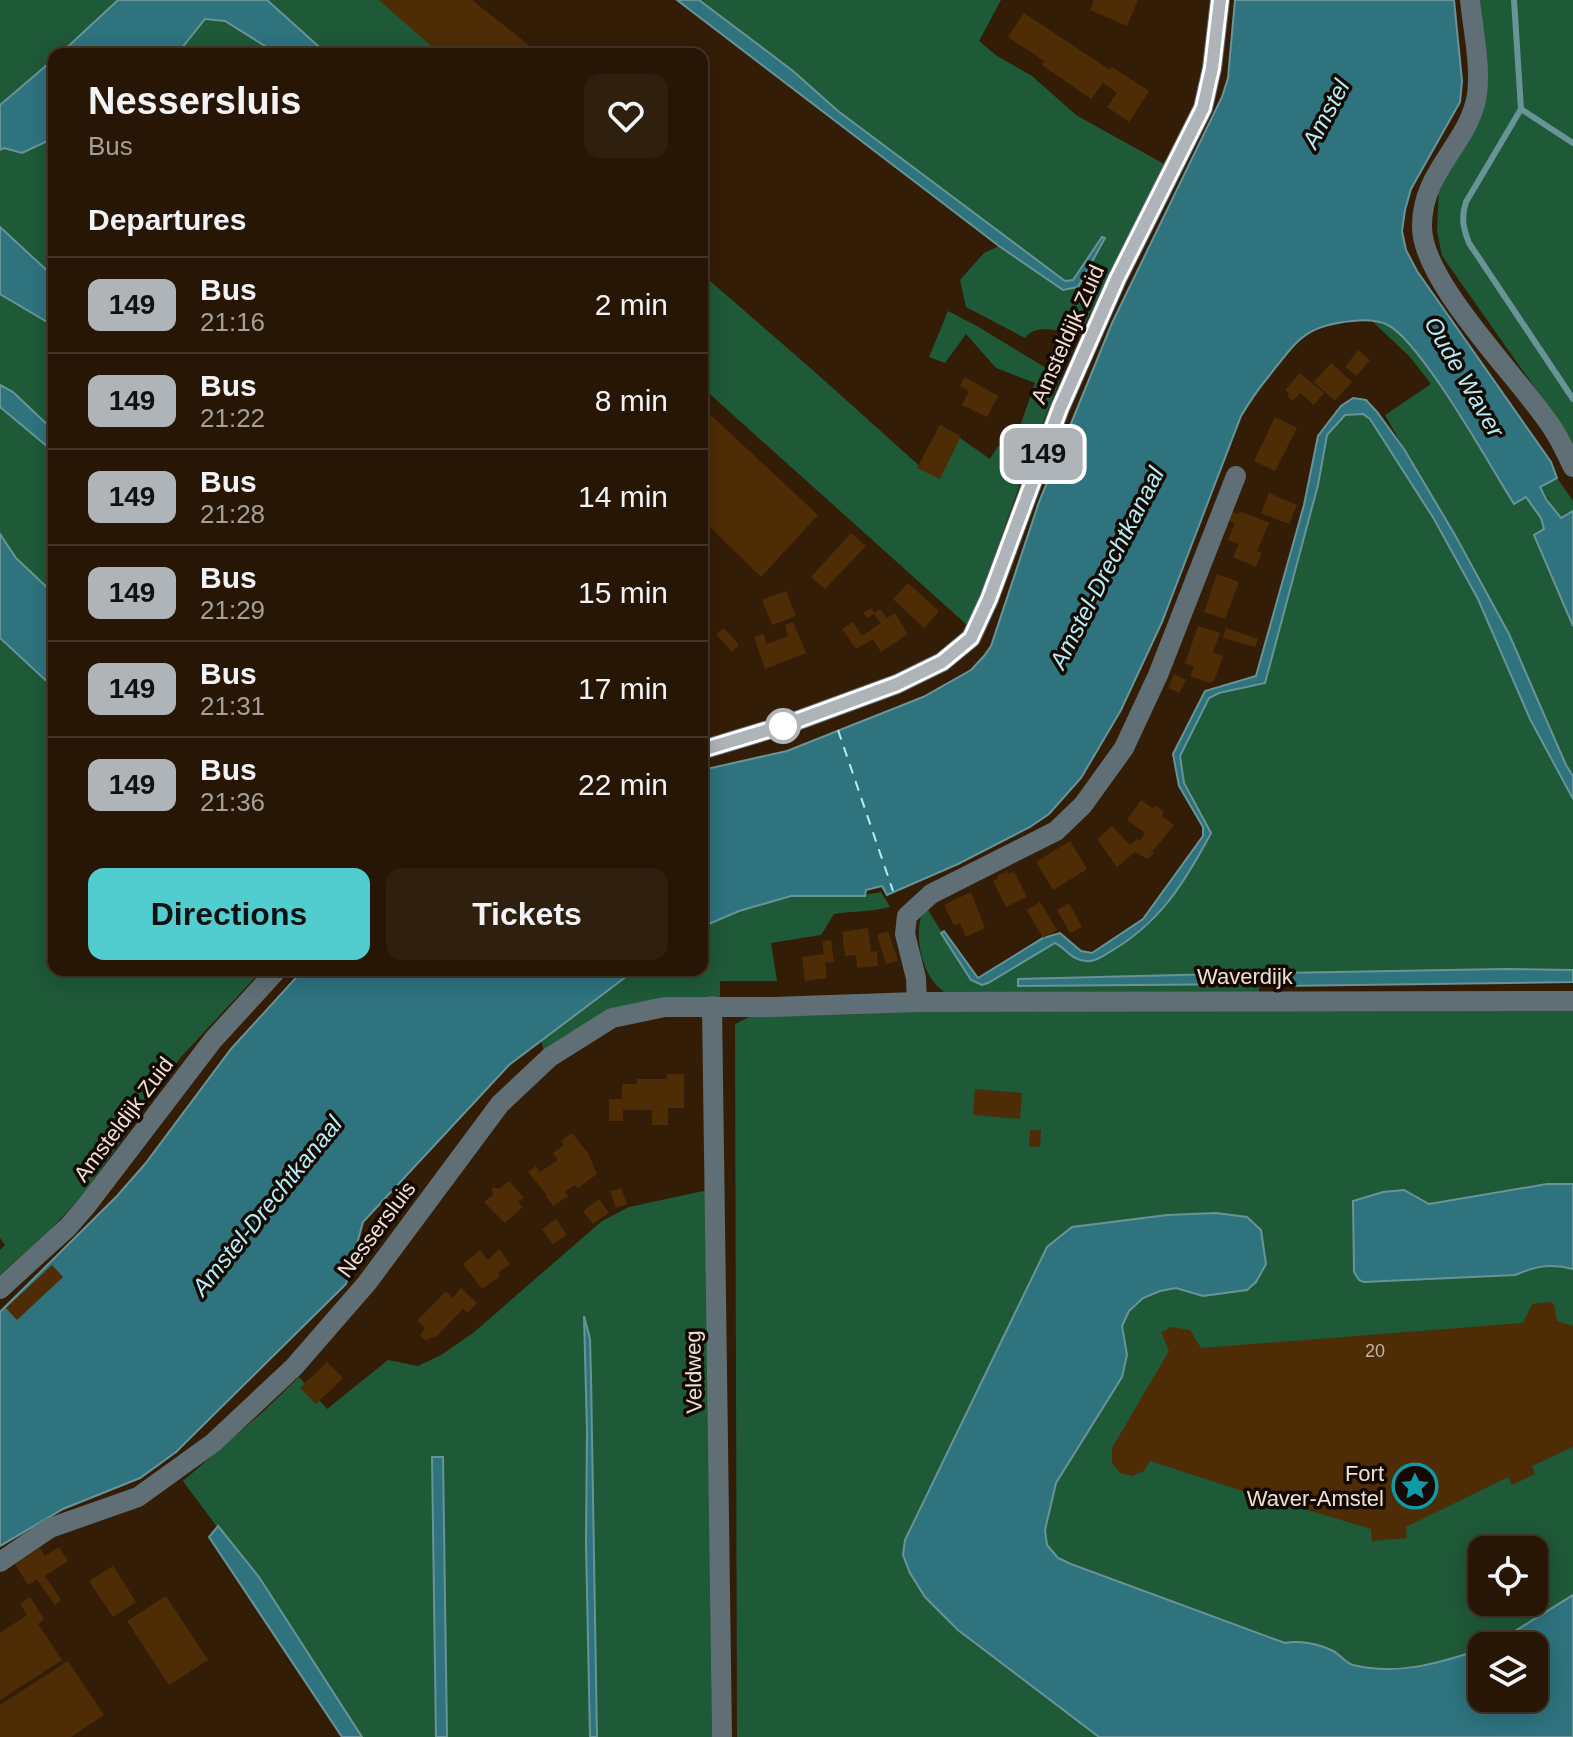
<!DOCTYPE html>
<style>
body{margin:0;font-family:Arial,sans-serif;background:#2f1f0f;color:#f1f3f6;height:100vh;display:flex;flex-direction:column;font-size:30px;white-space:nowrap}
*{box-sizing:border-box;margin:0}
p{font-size:26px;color:#a49f9a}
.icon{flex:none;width:44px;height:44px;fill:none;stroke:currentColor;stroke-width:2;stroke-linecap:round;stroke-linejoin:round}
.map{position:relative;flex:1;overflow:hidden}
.sheet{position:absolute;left:48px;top:48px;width:660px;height:928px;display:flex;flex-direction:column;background:#271605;border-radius:16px;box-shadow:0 4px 20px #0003,0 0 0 2px #433527}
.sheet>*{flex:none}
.badge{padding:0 16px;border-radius:12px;font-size:28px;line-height:52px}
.controls{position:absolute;left:1468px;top:1536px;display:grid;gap:16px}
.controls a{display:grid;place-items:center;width:80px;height:80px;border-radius:16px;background:#271605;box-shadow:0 4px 20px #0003,0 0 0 2px #433527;font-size:40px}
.map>.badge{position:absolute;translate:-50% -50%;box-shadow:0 0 0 4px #fff}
h2{padding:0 40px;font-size:30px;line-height:72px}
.round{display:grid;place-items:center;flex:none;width:84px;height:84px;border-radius:16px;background:#2f1f0f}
.headline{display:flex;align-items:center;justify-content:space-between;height:136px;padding:0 40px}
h1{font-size:38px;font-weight:700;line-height:60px}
.primary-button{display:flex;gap:16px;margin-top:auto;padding:16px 40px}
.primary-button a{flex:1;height:92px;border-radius:16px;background:#52cdcf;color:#111;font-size:32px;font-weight:700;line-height:92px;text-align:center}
.primary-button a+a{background:#2f1f0f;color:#f1f3f6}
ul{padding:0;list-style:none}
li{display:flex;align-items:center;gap:24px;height:96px;padding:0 40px;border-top:2px solid #433527}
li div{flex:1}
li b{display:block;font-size:30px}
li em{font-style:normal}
li .badge{min-width:88px;font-weight:700;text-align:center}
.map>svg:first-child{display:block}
</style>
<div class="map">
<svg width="1573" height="1737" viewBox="0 0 1573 1737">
<rect width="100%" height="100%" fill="#341d07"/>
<!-- green -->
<g fill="#1e5938" fill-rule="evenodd">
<path d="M 0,0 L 118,0 L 60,54 L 54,54 L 54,59 L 0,105 Z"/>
<path d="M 267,0 L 383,0 L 445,54 L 327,54 Z"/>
<path d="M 699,0 L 1001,0 L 979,41 L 997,56 L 1032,76 L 1076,115 L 1164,164 L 1080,334 C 1062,334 1038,321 1025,338 L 966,307 L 960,280 L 984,253 L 999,246 L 1063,290 L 1078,287 L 1105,238 L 1102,237 L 1073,280 L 1065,281 L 838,111 L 793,71 Z"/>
<path d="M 1480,0 L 1573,0 L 1573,449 L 1552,412 L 1442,256 L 1437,231 L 1439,184 L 1483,105 L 1488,82 Z"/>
<path d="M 205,19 L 224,21 L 278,54 L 177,54 Z"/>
<path d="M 54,138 L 54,277 L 0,227 L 0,150 L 3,148 L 22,153 Z"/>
<path d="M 702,274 L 816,373 L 924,470 L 960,438 L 990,459 L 998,446 L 1014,453 L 1026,467 L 979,599 L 967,625 L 702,387 Z"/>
<path d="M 0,294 L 54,326 L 54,431 L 13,392 L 0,385 Z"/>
<path d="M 948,311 L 977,326 L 1061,377 L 1033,448 L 1015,441 L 1035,383 L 996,368 L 966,334 L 945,363 L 929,357 Z"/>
<path d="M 1372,321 L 1387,324 L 1407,340 L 1437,381 L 1515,504 L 1525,497 L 1541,518 L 1545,529 L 1534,535 L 1573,626 L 1573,776 L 1566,766 L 1509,634 L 1385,415 L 1431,384 L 1410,357 Z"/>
<path d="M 0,407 L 54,452 L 54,594 L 16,557 L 0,534 Z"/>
<path d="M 1354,414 L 1363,414 L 1370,419 L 1434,519 L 1478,599 L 1530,719 L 1573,799 L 1573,970 L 1259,973 L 1018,979 L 1018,986 L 1259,984 L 1259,992 L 946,993 C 920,977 912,932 925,905 L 971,980 L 994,979 L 1055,943 C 1067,949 1072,960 1086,961 C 1094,962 1101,957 1108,953 C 1159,924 1184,884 1211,833 L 1184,783 L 1180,756 L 1209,698 L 1219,693 L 1265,683 L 1318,485 L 1327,435 L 1337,420 L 1345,415 Z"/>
<path d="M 1557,478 L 1573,501 L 1573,511 L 1561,519 L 1540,487 Z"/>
<path d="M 0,638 L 54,688 L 54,970 L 262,970 L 181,1057 L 82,1196 L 51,1229 L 0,1275 L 0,1250 L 5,1245 L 0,1238 Z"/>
<path d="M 881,892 L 890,907 C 871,912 854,911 834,914 L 821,935 L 771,943 L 777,981 L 720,981 L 720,998 L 653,1001 L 545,1055 L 541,1040 L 635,970 L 702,970 L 702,927 C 730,915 761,899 792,896 C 822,893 852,899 881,892 Z"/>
<path d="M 1573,1007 L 1573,1184 L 1547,1184 L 1428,1204 L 1404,1190 L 1515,1275 C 1536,1266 1551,1263 1573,1269 L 1573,1595 L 1491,1646 L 1482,1646 L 1482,1649 C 1440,1663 1398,1676 1354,1665 C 1345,1663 1341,1655 1333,1651 C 1319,1644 1300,1640 1285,1643 L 1058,1558 L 1047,1545 L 1045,1530 L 1056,1484 L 1122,1377 L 1127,1355 L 1122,1326 L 1129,1311 L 1143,1298 L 1160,1291 L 1176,1288 L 1189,1291 L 1216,1213 L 1167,1215 L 1072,1227 L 1047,1247 L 905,1540 L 925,1597 L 958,1630 L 1099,1737 L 737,1737 L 735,1024 L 749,1017 L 863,1014 L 919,1008 ZM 1482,1550 L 1534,1550 L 1534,1602 L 1482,1602 Z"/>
<path d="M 708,1190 L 712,1737 L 447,1737 L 442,1457 L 432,1458 L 436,1737 L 362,1737 L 259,1577 L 217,1527 L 183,1481 L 266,1409 L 299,1377 L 327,1409 L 388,1360 L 418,1366 L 441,1355 L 473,1333 L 602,1221 L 629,1207 Z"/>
</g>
<!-- water -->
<g fill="#2e737e" stroke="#689498" stroke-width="2">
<path d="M 118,0 L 267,0 L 327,54 L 278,54 L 225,21 L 205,19 L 177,54 L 60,54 Z"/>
<path d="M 677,0 L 699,0 L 793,71 L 838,111 L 1065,281 L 1073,280 L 1102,237 L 1105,238 L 1078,287 L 1063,290 L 999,246 Z"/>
<path d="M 1235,0 L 1454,0 L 1462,81 L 1460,102 L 1411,189 L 1405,210 L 1402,231 L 1406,250 L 1417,271 L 1551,462 L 1557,478 L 1540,487 L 1546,499 L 1561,518 L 1573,511 L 1573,626 L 1534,535 L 1544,529 L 1541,518 L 1526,497 L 1514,504 C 1490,466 1422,343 1388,325 C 1378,320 1362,320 1352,321 C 1303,326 1297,341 1269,376 C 1258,389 1250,401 1241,416 L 1162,622 L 1121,710 L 1081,778 L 1049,814 L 1030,827 L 958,864 L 887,895 L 882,886 L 866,890 L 865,896 L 791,896 L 739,911 L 702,927 L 702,770 L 787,751 L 923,697 L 971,670 L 984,656 L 991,646 L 1039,502 L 1112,323 L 1222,97 L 1228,78 Z"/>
<path d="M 54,59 L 54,138 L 22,153 L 4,148 L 0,150 L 0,105 Z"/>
<path d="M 0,227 L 54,277 L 54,326 L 0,294 Z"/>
<path d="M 0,385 L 13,392 L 54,431 L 54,452 L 0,407 Z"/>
<path d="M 1353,398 L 1366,400 L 1377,412 L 1404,449 L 1455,535 L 1509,634 L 1566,765 L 1573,776 L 1573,799 L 1530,719 L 1478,599 L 1434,519 L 1370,419 L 1363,414 L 1345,415 L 1327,435 L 1318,485 L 1265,683 L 1219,693 L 1209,698 L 1180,756 L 1184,783 L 1211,833 C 1184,884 1159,924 1108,953 C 1101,957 1094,962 1086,961 C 1071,960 1067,949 1055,943 L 988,983 L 982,985 L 971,980 L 941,933 L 944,931 L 978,978 L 1043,938 L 1060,933 L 1081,951 L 1092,953 L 1143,919 L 1203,836 L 1203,827 L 1179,786 L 1173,754 L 1205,691 L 1256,676 L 1304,505 L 1318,436 L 1341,406 Z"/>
<path d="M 0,534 L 16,558 L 54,594 L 54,688 L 0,638 Z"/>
<path d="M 1505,969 L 1573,970 L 1573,982 L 1279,986 L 1280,973 Z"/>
<path d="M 303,970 L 635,970 L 509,1065 L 363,1222 L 346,1284 L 176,1452 L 140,1478 L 63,1509 L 0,1546 L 0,1312 L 117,1196 L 145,1164 L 231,1049 Z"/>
<path d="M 1259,973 L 1259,984 L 1018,986 L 1018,979 Z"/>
<path d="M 1547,1184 L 1573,1184 L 1573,1269 C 1551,1263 1536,1266 1515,1275 L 1364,1282 L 1359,1280 L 1354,1272 L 1353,1201 L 1383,1192 L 1404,1190 L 1429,1204 Z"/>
<path d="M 1216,1213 L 1247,1217 L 1261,1230 L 1266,1264 L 1256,1282 L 1247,1290 L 1203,1296 L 1176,1288 L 1160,1291 L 1143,1298 L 1129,1311 L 1122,1326 L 1127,1355 L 1122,1377 L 1056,1483 L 1045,1530 L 1047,1545 L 1058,1558 L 1071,1564 L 1285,1643 C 1300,1640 1319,1644 1333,1651 C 1341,1655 1345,1663 1353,1665 C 1397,1676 1440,1663 1482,1649 L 1482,1698 L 1534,1698 L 1534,1646 L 1491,1646 L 1573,1595 L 1573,1737 L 1099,1737 L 958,1630 L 925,1597 L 910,1573 L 903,1555 L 905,1540 L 1047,1247 L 1072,1227 L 1167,1215 Z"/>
<path d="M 584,1316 L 590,1339 L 591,1376 L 597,1737 L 590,1737 L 586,1543 L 587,1433 Z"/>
<path d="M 432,1457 L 443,1457 L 447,1737 L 436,1737 Z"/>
<path d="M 218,1526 L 259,1577 L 362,1737 L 342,1737 L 209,1537 Z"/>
</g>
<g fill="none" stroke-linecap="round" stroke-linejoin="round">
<!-- stream -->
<g stroke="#689498" stroke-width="6">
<path d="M 1514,0 L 1521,109 L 1573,143"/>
<path d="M 1521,109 L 1466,202 C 1461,217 1463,228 1469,243 L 1573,399"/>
</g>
<!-- ferry -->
<path stroke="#b4edf8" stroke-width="2" stroke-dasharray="10 8" stroke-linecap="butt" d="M 838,730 L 893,891"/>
</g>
<!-- building -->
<g fill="#4e2c06">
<path d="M 379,0 L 472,0 L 540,54 L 440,54 Z"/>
<path d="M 1094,0 L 1138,0 L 1127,26 L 1090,10 Z"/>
<path d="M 1024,13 L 1110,70 L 1112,67 L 1149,91 L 1129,122 L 1107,107 L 1117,93 L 1103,83 L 1091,99 L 1042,65 L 1044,61 L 1008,37 Z"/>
<path d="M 1358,350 L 1370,360 L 1357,376 L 1345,367 Z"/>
<path d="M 1331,363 L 1352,382 L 1335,401 L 1314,382 Z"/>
<path d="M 1300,373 L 1324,393 L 1314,405 L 1300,393 L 1293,401 L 1287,396 L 1289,393 L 1285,390 Z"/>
<path d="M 965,377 L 998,396 L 987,417 L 962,405 L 969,391 L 960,386 Z"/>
<path d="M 702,407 L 818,515 L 761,577 L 704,521 L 702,524 Z"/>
<path d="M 1275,417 L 1297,428 L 1275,471 L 1254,461 Z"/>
<path d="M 940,425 L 961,436 L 940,479 L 917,468 Z"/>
<path d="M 1269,493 L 1297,505 L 1289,524 L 1261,513 Z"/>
<path d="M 1240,511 L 1269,523 L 1257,551 L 1262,553 L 1256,567 L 1233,557 L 1239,544 L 1228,540 L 1235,523 L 1229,521 L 1233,512 L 1239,514 Z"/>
<path d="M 851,533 L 866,546 L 825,589 L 811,577 Z"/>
<path d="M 1217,574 L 1239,582 L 1225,619 L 1204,612 Z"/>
<path d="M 908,583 L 939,611 L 924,628 L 893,599 Z"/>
<path d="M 786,591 L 796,616 L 772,625 L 762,600 Z"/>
<path d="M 871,608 L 874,613 L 880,609 L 887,618 L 895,613 L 908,634 L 881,652 L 873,639 L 856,649 L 842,629 L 853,622 L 862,636 L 881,623 L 874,614 L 867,618 L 863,613 Z"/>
<path d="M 793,622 L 806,653 L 765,669 L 754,637 L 763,634 L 767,644 L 788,636 L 785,625 Z"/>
<path d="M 1198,626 L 1220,633 L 1213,652 L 1223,656 L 1214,681 L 1209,683 L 1190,676 L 1194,666 L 1185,663 Z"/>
<path d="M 724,628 L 739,645 L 732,652 L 716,634 Z"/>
<path d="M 1226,628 L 1258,639 L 1255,647 L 1223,638 Z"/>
<path d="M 1174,674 L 1186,680 L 1179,693 L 1168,688 Z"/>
<path d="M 1141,800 L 1152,808 L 1156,806 L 1163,811 L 1162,816 L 1174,825 L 1153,851 L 1143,844 L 1154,853 L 1147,859 L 1135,852 L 1117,867 L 1097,839 L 1112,826 L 1130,845 L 1137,839 L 1140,841 L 1145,833 L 1127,820 Z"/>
<path d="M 1070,841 L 1087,869 L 1053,890 L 1036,862 Z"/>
<path d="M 1007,871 L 1009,874 L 1014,871 L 1027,897 L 1006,907 L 993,881 L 998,879 L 997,876 Z"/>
<path d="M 971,892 L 985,928 L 966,937 L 960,923 L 954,925 L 944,905 Z"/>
<path d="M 1040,902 L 1057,930 L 1043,938 L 1027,910 Z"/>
<path d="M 1069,903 L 1082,927 L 1070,933 L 1057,910 Z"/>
<path d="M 868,928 L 871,952 L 877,951 L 878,966 L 857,968 L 856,955 L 845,956 L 842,932 Z"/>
<path d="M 888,931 L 898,961 L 886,964 L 877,935 Z"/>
<path d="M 831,940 L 834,962 L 825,963 L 827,978 L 805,981 L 802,957 L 824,954 L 822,941 Z"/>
<path d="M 667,1074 L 684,1074 L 684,1108 L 668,1108 L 668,1125 L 652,1125 L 652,1110 L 623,1110 L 623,1121 L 609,1121 L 609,1099 L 622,1099 L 622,1084 L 637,1084 L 637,1079 L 667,1079 Z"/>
<path d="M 975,1089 L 1022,1093 L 1020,1119 L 973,1115 Z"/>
<path d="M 1030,1130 L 1041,1130 L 1040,1147 L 1029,1146 Z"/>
<path d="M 572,1133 L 588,1153 L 597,1174 L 578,1188 L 575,1185 L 565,1192 L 568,1196 L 553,1206 L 546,1196 L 547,1195 L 528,1172 L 536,1166 L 540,1172 L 558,1160 L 553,1153 L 564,1145 L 561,1141 Z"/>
<path d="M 509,1181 L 524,1198 L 518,1202 L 523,1207 L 505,1223 L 484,1202 L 493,1195 L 492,1187 L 499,1189 Z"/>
<path d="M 621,1188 L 627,1204 L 616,1208 L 610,1191 Z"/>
<path d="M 599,1199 L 609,1213 L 593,1224 L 583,1211 Z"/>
<path d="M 556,1219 L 567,1235 L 553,1244 L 542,1229 Z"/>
<path d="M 499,1249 L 510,1264 L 498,1273 L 500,1276 L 482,1289 L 463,1264 L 480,1250 L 488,1260 Z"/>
<path d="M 52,1265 L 63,1277 L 17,1320 L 6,1308 Z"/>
<path d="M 461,1288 L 477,1303 L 468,1313 L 463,1309 L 435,1338 L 434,1336 L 426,1341 L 420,1336 L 425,1328 L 417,1321 L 446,1291 L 453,1298 Z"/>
<path d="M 1550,1302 L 1554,1304 L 1557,1321 L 1573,1326 L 1573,1447 L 1532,1466 L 1535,1474 L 1512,1485 L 1508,1477 L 1406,1527 L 1407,1538 L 1372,1541 L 1371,1529 L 1274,1500 L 1271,1508 L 1247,1500 L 1249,1493 L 1150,1461 L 1144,1471 L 1132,1476 L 1120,1473 L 1112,1463 L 1112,1448 L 1169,1351 L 1161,1332 L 1172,1327 L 1190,1330 L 1201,1348 L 1523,1323 L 1532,1304 Z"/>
<path d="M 327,1362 L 343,1378 L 316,1404 L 300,1388 Z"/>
<path d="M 59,1547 L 68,1561 L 45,1576 L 61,1600 L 55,1605 L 37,1579 L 28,1585 L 15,1564 L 40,1548 L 45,1556 Z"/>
<path d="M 113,1566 L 136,1602 L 113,1617 L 89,1581 Z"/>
<path d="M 166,1596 L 208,1660 L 169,1685 L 127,1621 Z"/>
<path d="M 30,1597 L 44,1619 L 38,1624 L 62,1660 L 0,1700 L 0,1633 L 27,1615 L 20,1604 Z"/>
<path d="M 68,1661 L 104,1715 L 71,1737 L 0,1737 L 0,1705 Z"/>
</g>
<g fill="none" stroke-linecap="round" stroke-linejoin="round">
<!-- minor -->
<g stroke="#5f6f75" stroke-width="20">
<path d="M 1470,0 C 1473,30 1483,76 1475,104 C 1463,148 1422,174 1422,226 C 1421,282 1521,379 1553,429 C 1561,441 1567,455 1573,467"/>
<path d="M 702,750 L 788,724 L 897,684 L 942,662 L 971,638 L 989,599 L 1060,408 L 1117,279 L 1203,108 L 1212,68 L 1220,0"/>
<path d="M 917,1002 L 916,978 L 905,934 L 907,916 L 931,894 L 1056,831 L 1083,805 L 1124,748 L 1158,675 L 1236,476"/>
<path d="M 712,1006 L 722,1737"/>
<path d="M 0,1289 L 68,1227 L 87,1205 L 213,1040 L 277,970"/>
<path d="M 0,1562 L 50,1528 L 138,1497 L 213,1443 L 294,1367 L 367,1283 L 500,1104 L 550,1057 L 612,1018 L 665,1007 L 773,1007 L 917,1002 L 1573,1001"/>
</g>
</g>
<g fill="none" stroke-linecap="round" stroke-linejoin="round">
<!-- line casing -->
<g stroke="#fff" stroke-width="18">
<path id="line" d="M 702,750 L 788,724 L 897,684 L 942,662 L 971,638 L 989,599 L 1060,408 L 1117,279 L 1203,108 L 1212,68 L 1220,0"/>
</g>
<!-- line -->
<use href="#line" stroke="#afb4b9" stroke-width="12"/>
</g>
<!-- icons -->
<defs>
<g id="sight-ring" transform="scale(2.3)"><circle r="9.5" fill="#140a03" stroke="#0f9aa8" stroke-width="1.5"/><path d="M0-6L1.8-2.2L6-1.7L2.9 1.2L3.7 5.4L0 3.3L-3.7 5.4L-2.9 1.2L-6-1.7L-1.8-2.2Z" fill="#0f9aa8"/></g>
</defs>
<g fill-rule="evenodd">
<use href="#sight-ring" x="1415" y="1486"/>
</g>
<!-- markers -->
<circle fill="#fff" stroke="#afb4b9" stroke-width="4" cx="783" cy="726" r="16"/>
<g text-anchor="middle" stroke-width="7" stroke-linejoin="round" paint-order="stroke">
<!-- number labels -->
<g font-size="18" fill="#c8b3a0">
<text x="1375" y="1357">20</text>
</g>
<!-- street labels -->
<g font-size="22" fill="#f0e0d3" stroke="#140a03">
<text transform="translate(1067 334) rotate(-66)" y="8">Amsteldijk Zuid</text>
<text x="1245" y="984">Waverdijk</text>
<text transform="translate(123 1119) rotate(-53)" y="8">Amsteldijk Zuid</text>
<text transform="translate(376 1229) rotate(-53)" y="8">Nessersluis</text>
<text transform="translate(693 1372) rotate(-91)" y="8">Veldweg</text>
</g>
<!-- poi labels -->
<g font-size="22" fill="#f0e0d3" stroke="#140a03" text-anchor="end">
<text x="1384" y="1481">Fort<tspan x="1384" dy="25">Waver-Amstel</tspan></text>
</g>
<!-- water labels -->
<g font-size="24" font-style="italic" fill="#b4edf8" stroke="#140a03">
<text transform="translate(1326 114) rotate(-62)" y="8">Amstel</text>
<text transform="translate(1464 377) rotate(60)" y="8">Oude Waver</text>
<text transform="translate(1107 568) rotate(-63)" y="8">Amstel-Drechtkanaal</text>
<text transform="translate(267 1206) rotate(-51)" y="8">Amstel-Drechtkanaal</text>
</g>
</g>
</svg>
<div class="controls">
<a><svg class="icon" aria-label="locate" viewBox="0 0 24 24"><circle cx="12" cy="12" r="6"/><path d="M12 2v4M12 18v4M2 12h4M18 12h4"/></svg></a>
<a><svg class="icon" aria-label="layers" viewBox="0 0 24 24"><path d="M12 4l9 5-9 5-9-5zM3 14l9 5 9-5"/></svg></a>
</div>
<b class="badge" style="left:1043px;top:454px;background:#afb4b9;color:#111">149</b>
<section class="sheet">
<div class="headline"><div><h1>Nessersluis</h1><p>Bus</p></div><a class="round"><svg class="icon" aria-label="heart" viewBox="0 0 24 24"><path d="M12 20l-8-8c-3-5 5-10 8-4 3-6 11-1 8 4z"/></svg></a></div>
<h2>Departures</h2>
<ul>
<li><span class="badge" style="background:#afb4b9;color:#111">149</span><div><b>Bus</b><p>21:16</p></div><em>2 min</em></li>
<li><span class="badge" style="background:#afb4b9;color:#111">149</span><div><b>Bus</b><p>21:22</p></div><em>8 min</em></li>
<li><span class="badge" style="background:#afb4b9;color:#111">149</span><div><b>Bus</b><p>21:28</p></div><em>14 min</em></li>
<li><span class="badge" style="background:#afb4b9;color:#111">149</span><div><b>Bus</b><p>21:29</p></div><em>15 min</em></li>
<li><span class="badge" style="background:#afb4b9;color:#111">149</span><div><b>Bus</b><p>21:31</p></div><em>17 min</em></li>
<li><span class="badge" style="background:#afb4b9;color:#111">149</span><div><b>Bus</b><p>21:36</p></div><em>22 min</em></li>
</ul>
<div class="primary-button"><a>Directions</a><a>Tickets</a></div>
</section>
</div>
